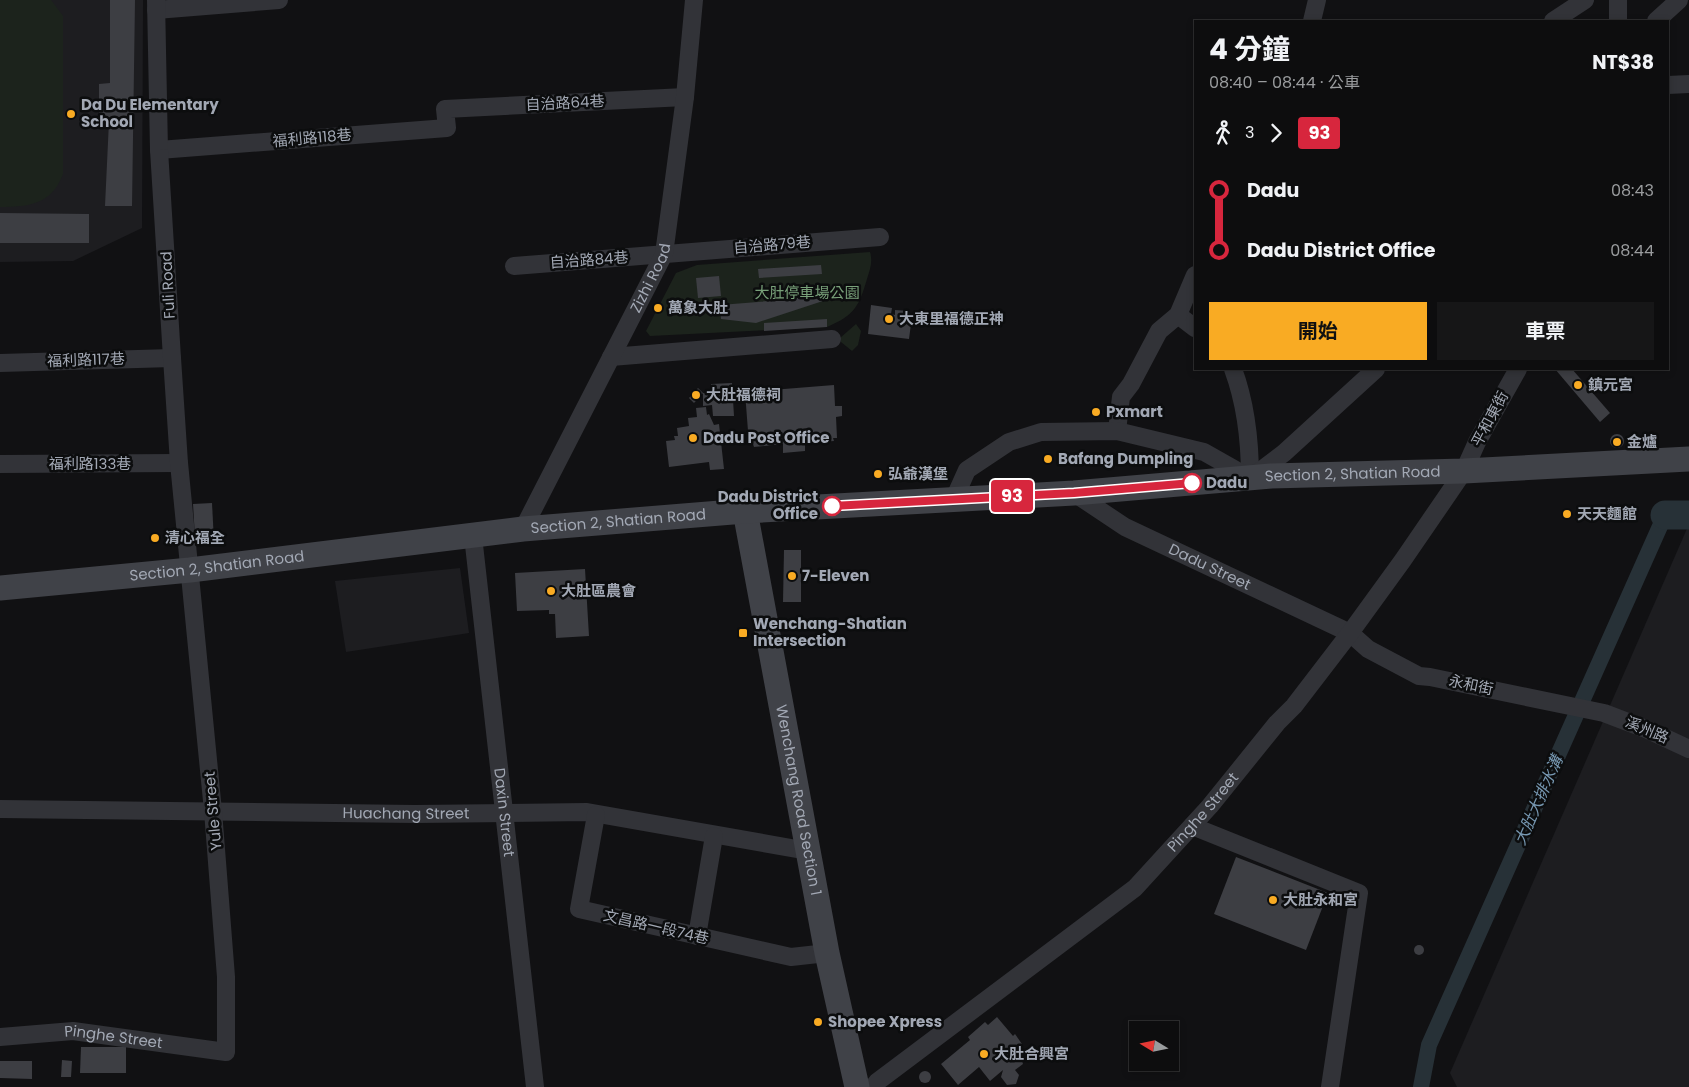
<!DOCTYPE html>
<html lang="zh-TW">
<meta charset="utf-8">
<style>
body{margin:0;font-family:Poppins,"Noto Sans TC",sans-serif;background:#161617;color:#f1f3f6;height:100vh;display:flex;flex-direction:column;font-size:19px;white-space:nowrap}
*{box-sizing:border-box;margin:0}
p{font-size:16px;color:#9a9c9e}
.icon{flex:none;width:28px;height:28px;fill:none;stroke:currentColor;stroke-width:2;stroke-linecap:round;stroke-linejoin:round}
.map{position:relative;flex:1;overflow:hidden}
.sheet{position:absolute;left:1194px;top:20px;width:475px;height:350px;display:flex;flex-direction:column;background:#0d0d0e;border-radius:0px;box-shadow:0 2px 8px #0003,0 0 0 1px #2d2d2e}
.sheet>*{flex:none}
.badge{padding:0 10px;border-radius:4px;font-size:18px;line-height:32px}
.needle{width:32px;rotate:280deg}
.fabs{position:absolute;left:1129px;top:1021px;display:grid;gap:10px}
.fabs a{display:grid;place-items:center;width:50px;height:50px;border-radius:0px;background:#0d0d0e;box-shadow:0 2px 8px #0003,0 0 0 1px #2d2d2e;font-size:25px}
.map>.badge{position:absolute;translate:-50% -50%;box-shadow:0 0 0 2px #fff}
.legs{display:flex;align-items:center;gap:8px;height:55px;padding:0 15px;font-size:16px}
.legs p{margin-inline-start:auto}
.overview{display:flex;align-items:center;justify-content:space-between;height:85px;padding:0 15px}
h1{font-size:28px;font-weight:700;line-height:38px}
.action{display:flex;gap:10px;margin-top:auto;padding:10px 15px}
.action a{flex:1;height:58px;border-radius:0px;background:#f9ab23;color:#111;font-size:20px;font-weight:700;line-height:58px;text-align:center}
.action a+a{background:#161617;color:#f1f3f6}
ul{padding:0 15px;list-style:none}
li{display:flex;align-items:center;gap:18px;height:60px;font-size:19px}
li i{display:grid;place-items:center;width:8px;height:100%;margin:0 6px;background:currentColor}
li i::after{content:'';width:12px;height:12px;margin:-6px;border:4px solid;border-radius:50%;background:#0d0d0e}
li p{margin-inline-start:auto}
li:first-child i{background:linear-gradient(#0000 50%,currentColor 0)}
li:last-child i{background:linear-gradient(currentColor 50%,#0000 0)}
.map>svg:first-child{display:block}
</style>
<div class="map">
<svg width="1689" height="1087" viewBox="0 0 1689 1087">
<rect width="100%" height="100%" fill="#111113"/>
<!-- built -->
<g fill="#1d1d20">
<path d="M 0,0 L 143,0 L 142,228 L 73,261 L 0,262 Z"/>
<path d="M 1689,524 L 1689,1087 L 1457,1087 L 1450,1073 Z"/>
<path d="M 460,568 L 469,633 L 346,652 L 335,581 Z"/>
</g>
<!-- green -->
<g fill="#1c231c">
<path d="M 0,0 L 51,0 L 63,16 L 63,174 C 52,204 29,207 0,207 Z"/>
<path d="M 870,252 C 873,262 870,269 867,279 C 859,306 855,315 827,327 L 650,336 L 646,331 L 676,273 L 697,265 Z"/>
<path d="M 856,324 L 861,331 L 858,345 L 852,351 L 841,342 L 840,338 Z"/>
</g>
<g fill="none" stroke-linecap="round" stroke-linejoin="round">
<!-- canal -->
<path stroke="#273137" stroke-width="16" d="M 1421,1087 L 1429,1045 L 1665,515"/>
<!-- river -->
<path stroke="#273137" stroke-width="29" d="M 1665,515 L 1689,515"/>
</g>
<!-- building -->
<g fill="#3d3e43">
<path d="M 110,0 L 135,0 L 132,206 L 105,206 L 109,121 L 99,121 L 99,84 L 110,83 Z"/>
<path d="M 0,213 L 89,214 L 89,243 L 0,243 Z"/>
<path d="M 821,265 L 822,274 L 759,278 L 758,269 Z"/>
<path d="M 719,276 L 721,296 L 698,298 L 696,278 Z"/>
<path d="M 804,286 L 805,297 L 829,295 L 829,299 L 756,323 L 721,319 L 720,305 L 782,300 L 781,288 Z"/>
<path d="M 871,305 L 892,308 L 891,314 L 895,315 L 895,310 L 909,311 L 907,323 L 911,324 L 909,339 L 868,334 Z"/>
<path d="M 827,319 L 827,327 L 764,331 L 764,323 Z"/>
<path d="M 1555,369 L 1572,369 L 1610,413 L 1600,422 Z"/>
<path d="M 732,383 L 734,416 L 713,416 L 712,405 L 703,406 L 703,393 L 712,393 L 711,384 Z"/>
<path d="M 834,385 L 835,406 L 842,406 L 842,416 L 836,417 L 837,438 L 833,438 L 834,441 L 805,443 L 805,451 L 783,453 L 783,444 L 754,447 L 753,444 L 749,444 L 745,392 Z"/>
<path d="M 698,388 L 703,393 L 694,403 L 689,398 Z"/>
<path d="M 706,407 L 707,415 L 709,414 L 714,425 L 719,424 L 724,469 L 710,470 L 709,462 L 669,467 L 666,441 L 675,440 L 674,436 L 678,436 L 677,428 L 689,426 L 688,418 L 697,417 L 696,408 Z"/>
<circle cx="1617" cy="441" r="7"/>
<path d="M 212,503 L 214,541 L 201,542 L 195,537 L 193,504 Z"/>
<path d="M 784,550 L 801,550 L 801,602 L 783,602 Z"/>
<path d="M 585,569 L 589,636 L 556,638 L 555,614 L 549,614 L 549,610 L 517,611 L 515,573 Z"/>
<path d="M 1236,857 L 1328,893 L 1306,950 L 1214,914 Z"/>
<circle cx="1419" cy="950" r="5"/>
<path d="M 997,1017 L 1013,1036 L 1015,1034 L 1022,1044 L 1016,1049 L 1020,1054 L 1023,1064 L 1015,1070 L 1019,1075 L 1016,1084 L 1007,1085 L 1001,1077 L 1003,1070 L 990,1081 L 979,1067 L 958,1085 L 941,1064 L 970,1040 L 968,1037 L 985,1022 L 988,1025 Z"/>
<path d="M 81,1047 L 126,1047 L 126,1073 L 80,1073 Z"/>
<path d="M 62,1060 L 72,1061 L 71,1077 L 61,1077 Z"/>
<path d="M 0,1061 L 32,1061 L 32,1079 L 0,1078 Z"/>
<circle cx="925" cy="1077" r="6"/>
</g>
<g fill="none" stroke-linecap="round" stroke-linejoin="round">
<!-- street -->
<g stroke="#323338" stroke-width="18">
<path d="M 156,10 L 279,0"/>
<path d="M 1312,21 L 1317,0"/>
<path d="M 1553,21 L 1585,0"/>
<path d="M 1618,21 L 1618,0"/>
<path d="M 1656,21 L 1679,0"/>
<path d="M 1668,85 L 1689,84"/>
<path d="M 159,150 L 447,128 L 445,109 L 685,97"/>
<path d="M 514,266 L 880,237"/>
<path d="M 1178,315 L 1195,328"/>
<path d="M 611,357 L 832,339"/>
<path d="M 0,363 L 172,358"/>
<path d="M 1233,369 C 1246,404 1250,441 1250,478"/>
<path d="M 1117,431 L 1121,397 L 1131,384 L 1159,331 L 1178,315 L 1195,275"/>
<path d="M 0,464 L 179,463"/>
<path d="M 1251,478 L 1284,453 L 1376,369"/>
<path id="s1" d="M 1074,493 L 1125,527 L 1350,633 L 1368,649 L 1419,676 L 1430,677 L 1604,713 L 1646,729 L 1689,749"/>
<path d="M 954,499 L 967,470 L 1009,442 L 1041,432 L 1117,431 L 1204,452 L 1250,478"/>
<path id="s2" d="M 523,529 L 664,254 L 685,97 L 694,0"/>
<path id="s3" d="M 473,536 L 535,1087"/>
<path id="s4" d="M 0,809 L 415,814 L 587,812 L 808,851"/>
<path d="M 596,815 L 579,909 L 791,957 L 827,953"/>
<path d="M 1192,826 L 1359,893 L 1330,1087"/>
<path d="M 697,936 L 714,836"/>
<path id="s5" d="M 0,1037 L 73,1031 L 226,1052 L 226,977 L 213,811 L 179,463 L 172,358 L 159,150 L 156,0"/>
<path id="s6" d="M 873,1087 L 877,1082 L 1135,888 L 1210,806 L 1277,723 L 1294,706 L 1350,633 L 1403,560 L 1464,471 L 1477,442 L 1518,369"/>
</g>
<!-- secondary -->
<g stroke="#404248" stroke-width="25">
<path id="s7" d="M 745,511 L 827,953 L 857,1087"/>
<path id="s8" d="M 0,588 L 190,570 L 523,529 L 745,511 L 1074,493 L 1271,476 L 1464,471 L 1689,459"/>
</g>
</g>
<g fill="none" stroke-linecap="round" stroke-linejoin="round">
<!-- line-1 casing -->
<g stroke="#fff" stroke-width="11">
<path id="line-1" d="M 832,506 L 1074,493 L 1192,483"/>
</g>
<!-- line-1 -->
<use href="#line-1" stroke="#d7263d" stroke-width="8"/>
</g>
<!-- markers -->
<g fill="#f9ab23" stroke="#0c0d0e" stroke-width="2">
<circle cx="71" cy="114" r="5"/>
<circle cx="658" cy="308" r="5"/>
<circle cx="889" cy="319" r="5"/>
<circle cx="1578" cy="385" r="5"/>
<circle cx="696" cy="395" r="5"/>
<circle cx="1096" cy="412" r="5"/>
<circle cx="693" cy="438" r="5"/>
<circle cx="1617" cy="442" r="5"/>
<circle cx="1048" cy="459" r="5"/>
<circle cx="878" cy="474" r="5"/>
<circle cx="1567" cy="514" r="5"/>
<circle cx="155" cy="538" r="5"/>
<circle cx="792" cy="576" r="5"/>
<circle cx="551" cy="591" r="5"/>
<rect x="738" y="628" width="10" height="10" rx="2.5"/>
<circle cx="1273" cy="900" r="5"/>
<circle cx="818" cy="1022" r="5"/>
<circle cx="984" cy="1054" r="5"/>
</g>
<g fill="#fff" stroke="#d7263d" stroke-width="2.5">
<circle cx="1192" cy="483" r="9"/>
<circle cx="832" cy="506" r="9"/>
</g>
<g text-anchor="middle" stroke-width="5" stroke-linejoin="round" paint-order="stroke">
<!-- street labels -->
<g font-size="15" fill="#a2a8b4" stroke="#0c0d0e">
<text transform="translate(565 103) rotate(-3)" y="5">自治路64巷</text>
<text transform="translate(312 138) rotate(-5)" y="5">福利路118巷</text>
<text transform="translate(772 245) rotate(-5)" y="5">自治路79巷</text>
<text transform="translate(589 260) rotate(-4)" y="5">自治路84巷</text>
<text dy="5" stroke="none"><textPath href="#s2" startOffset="282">Zizhi Road</textPath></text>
<text transform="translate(168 285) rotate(-93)" y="5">Fuli Road</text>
<text transform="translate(86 360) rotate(-2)" y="5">福利路117巷</text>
<text transform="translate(1490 419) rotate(-62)" y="5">平和東街</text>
<text x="90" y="469">福利路133巷</text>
<text dy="5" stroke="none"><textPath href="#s8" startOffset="1358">Section 2, Shatian Road</textPath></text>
<text dy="5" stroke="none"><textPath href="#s8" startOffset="622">Section 2, Shatian Road</textPath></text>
<text dy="5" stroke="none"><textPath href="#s8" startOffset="218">Section 2, Shatian Road</textPath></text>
<text dy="5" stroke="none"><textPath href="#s1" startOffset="155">Dadu Street</textPath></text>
<text transform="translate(1471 685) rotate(12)" y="5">永和街</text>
<text transform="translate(1647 730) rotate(23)" y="5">溪州路</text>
<text dy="5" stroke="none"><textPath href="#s7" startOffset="294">Wenchang Road Section 1</textPath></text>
<text transform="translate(213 811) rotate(-95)" y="5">Yule Street</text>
<text dy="5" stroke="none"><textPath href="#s3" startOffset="278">Daxin Street</textPath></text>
<text dy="5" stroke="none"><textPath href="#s6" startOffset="431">Pinghe Street</textPath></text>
<text dy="5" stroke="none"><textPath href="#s4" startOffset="406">Huachang Street</textPath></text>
<text transform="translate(656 927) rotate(13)" y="5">文昌路一段74巷</text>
<text dy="5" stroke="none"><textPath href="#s5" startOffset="114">Pinghe Street</textPath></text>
</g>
<!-- poi labels -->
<g font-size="15" font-weight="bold" fill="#a2a8b4" stroke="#0c0d0e" text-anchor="start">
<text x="81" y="110">Da Du Elementary<tspan x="81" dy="17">School</tspan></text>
<text x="668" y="313">萬象大肚</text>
<text x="899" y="324">大東里福德正神</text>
<text x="1588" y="390">鎮元宮</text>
<text x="706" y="400">大肚福德祠</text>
<text x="1106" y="417">Pxmart</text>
<text x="703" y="443">Dadu Post Office</text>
<text x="1627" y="447">金爐</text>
<text x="1058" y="464">Bafang Dumpling</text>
<text x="888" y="479">弘爺漢堡</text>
<text x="1577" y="519">天天麵館</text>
<text x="165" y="543">清心福全</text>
<text x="802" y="581">7-Eleven</text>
<text x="561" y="596">大肚區農會</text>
<text x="753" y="629">Wenchang-Shatian<tspan x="753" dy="17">Intersection</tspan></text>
<text x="1283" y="905">大肚永和宮</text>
<text x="828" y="1027">Shopee Xpress</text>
<text x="994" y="1059">大肚合興宮</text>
</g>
<!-- park labels -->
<g font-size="15" fill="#78a079" stroke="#0c0d0e">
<text x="807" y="298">大肚停車場公園</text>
</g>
<!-- stop labels -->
<g font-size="15" font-weight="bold" fill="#a2a8b4" stroke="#0c0d0e" text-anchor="start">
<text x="1206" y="488">Dadu</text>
<text x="818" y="502" text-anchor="end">Dadu District<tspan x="818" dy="17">Office</tspan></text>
</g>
<!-- water labels -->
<g font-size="16" font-style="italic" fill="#7798b2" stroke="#0c0d0e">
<text transform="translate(1538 800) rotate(-66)" y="6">大肚大排水溝</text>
</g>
</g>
</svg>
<div class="fabs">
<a><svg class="needle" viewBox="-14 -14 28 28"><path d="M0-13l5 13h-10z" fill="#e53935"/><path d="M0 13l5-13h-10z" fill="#9a9c9e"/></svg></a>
</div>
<b class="badge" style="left:1012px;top:496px;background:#d7263d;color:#fff">93</b>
<section class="sheet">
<div class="overview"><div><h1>4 分鐘</h1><p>08:40 – 08:44 · 公車</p></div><b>NT$38</b></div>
<div class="legs"><svg class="icon" aria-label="walk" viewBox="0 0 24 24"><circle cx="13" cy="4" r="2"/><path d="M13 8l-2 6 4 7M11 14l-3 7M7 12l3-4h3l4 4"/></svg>3<svg class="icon" aria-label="forward" viewBox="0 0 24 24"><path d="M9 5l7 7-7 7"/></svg><b class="badge" style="background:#d7263d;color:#fff">93</b></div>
<ul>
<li><i style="color:#d7263d"></i><b>Dadu</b><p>08:43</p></li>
<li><i style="color:#d7263d"></i><b>Dadu District Office</b><p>08:44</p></li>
</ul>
<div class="action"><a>開始</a><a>車票</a></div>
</section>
</div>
